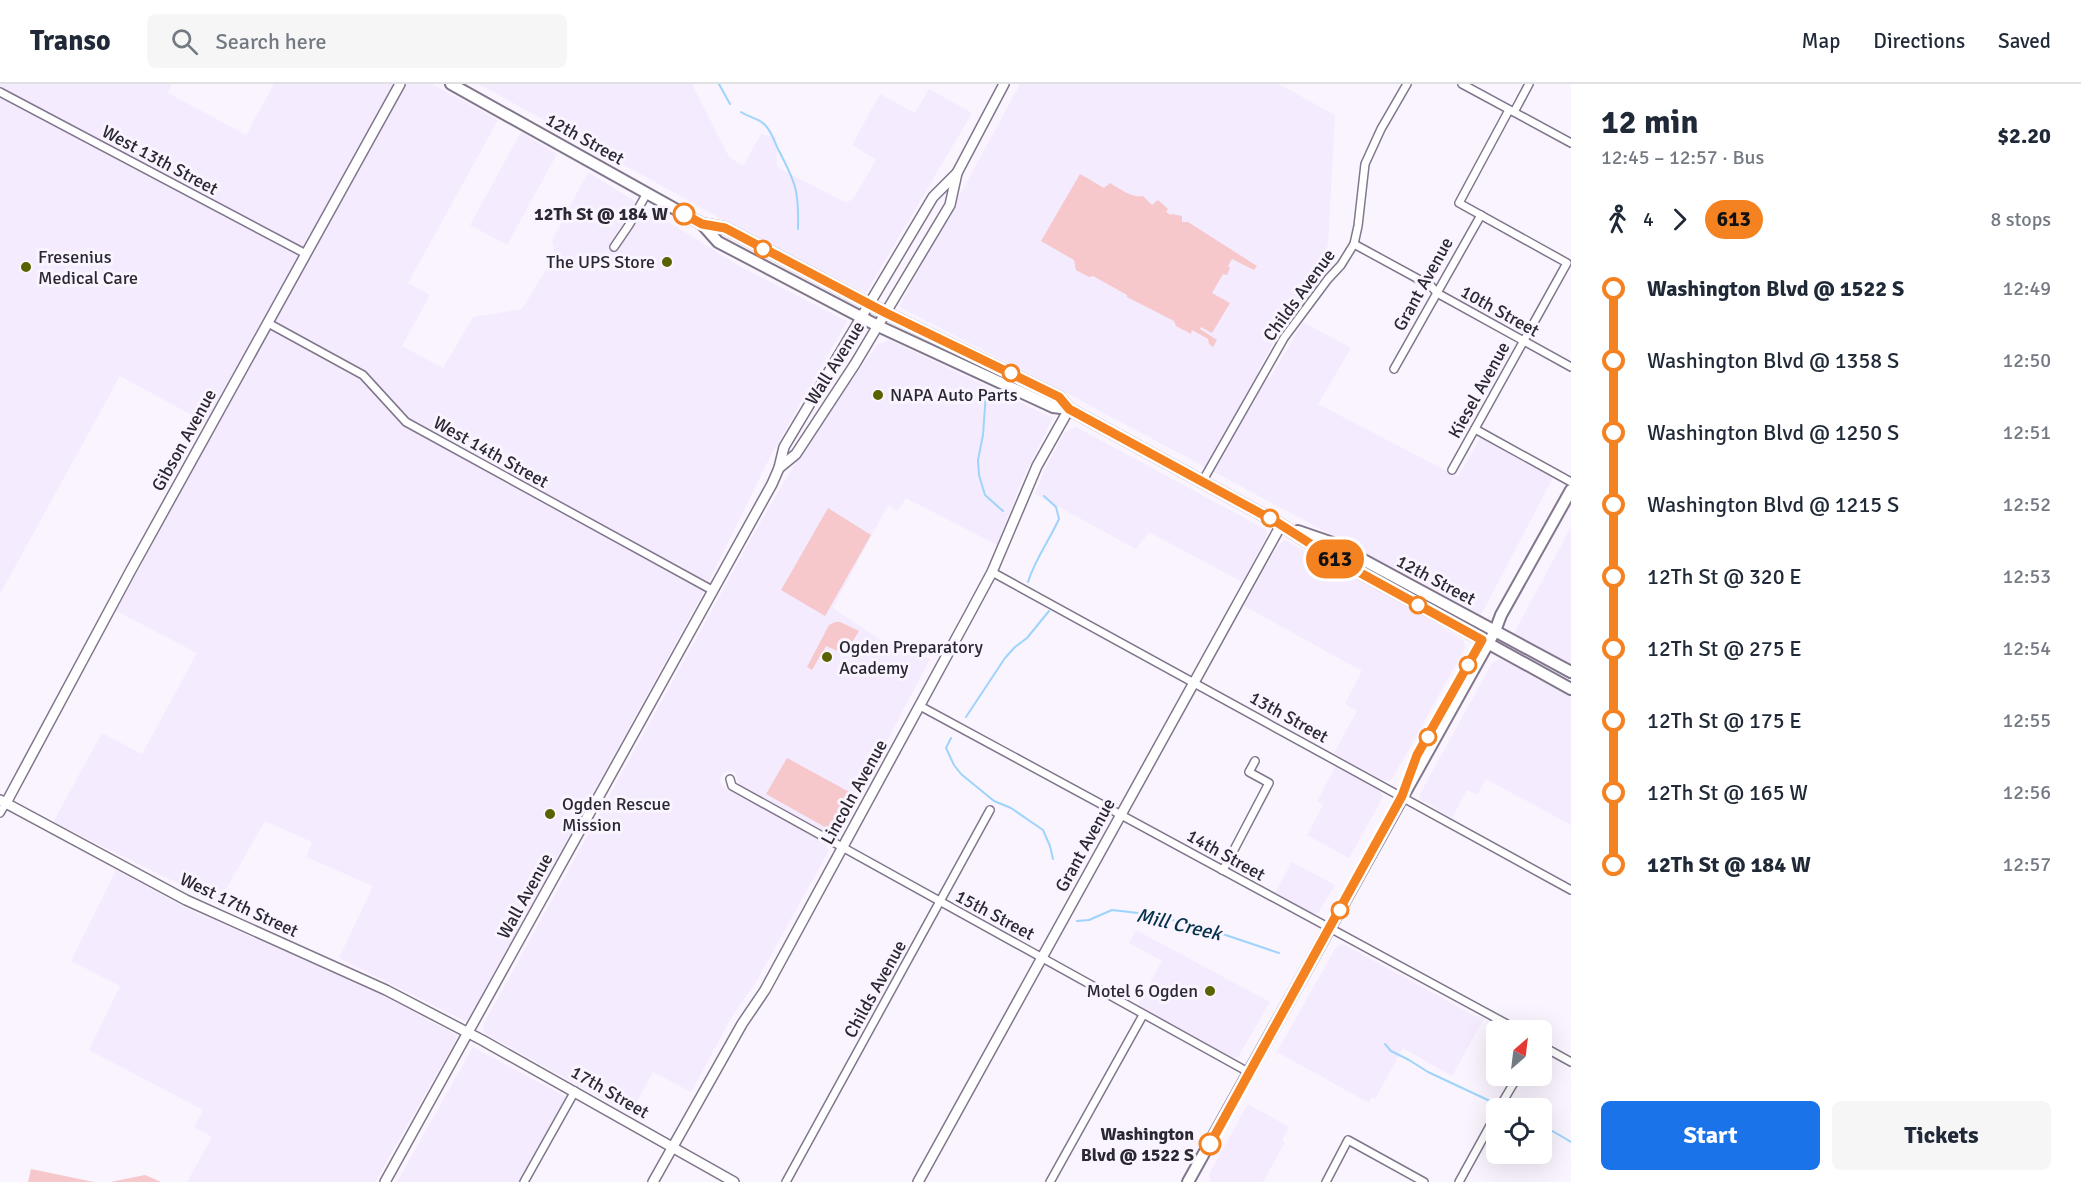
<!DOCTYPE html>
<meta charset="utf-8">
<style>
body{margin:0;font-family:Signika,sans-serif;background:#f6f6f7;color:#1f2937;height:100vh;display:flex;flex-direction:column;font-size:22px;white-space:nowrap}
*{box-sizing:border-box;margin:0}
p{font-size:20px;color:#747a83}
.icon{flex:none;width:33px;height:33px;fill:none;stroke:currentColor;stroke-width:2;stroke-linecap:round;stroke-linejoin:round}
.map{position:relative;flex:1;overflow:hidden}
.details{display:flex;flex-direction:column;background:#fff;width:510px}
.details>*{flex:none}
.badge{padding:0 12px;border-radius:20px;font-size:21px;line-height:39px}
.needle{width:39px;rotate:28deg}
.controls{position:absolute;left:1486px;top:936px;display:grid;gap:12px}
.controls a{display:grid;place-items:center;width:66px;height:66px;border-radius:9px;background:#fff;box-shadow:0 6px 24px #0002;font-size:30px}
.map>.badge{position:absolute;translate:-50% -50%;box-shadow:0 0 0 3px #fff}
.legs{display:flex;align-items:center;gap:9px;height:66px;padding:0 30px;font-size:20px}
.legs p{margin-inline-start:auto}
.headline{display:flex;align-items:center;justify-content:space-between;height:102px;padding:0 30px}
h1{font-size:33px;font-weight:800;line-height:45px}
.cta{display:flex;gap:12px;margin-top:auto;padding:12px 30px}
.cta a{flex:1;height:69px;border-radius:9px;background:#1a73e8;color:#fff;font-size:24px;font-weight:800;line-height:69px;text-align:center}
.cta a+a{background:#f6f6f7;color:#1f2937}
ul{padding:0 30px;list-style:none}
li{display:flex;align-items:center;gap:21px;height:72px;font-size:22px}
li i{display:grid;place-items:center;width:9px;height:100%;margin:0 8px;background:currentColor}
li i::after{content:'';width:15px;height:15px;margin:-8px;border:4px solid;border-radius:50%;background:#fff}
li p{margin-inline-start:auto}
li:first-child i{background:linear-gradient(#0000 50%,currentColor 0)}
li:last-child i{background:linear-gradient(currentColor 50%,#0000 0)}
header{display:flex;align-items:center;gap:36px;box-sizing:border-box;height:84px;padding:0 30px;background:#fff;border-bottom:2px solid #e0e1e3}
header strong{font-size:28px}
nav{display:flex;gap:33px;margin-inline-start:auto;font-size:21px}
.search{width:420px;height:54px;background:#f6f6f7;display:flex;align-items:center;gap:15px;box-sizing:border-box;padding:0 21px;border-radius:9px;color:#747a83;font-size:22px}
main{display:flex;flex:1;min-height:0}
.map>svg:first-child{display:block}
</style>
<header>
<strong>Transo</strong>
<div class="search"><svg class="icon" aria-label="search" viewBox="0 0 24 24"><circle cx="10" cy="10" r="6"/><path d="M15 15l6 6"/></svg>Search here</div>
<nav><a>Map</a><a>Directions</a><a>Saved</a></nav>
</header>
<main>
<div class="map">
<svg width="1571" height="1098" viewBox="0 0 1571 1098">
<rect width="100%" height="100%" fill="#f9f4fe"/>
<!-- built -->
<g fill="#f4ebfe">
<path d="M 0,0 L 172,0 L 168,9 L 246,51 L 274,0 L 432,0 L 498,36 L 408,199 L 430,211 L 402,262 L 443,284 L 473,233 L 522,225 L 555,171 L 552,156 L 588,88 L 741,183 L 847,237 L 771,371 L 703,509 L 467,938 L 339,874 L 373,802 L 306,773 L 312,758 L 265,737 L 218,819 L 53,738 L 102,649 L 142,670 L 197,569 L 116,527 L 216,344 L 120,292 L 0,510 Z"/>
<path d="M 479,0 L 692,0 L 729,73 L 743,82 L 761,50 L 776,53 L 777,83 L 846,119 L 853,115 L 876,76 L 852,61 L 880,10 L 915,29 L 929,5 L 972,29 L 866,209 L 741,146 Z"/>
<path d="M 1020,0 L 1279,0 L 1335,31 L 1328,161 L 1257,288 L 1270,294 L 1303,238 L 1351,264 L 1318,320 L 1458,393 L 1481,353 L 1554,392 L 1481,531 L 1061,306 L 899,223 Z"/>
<path d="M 521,48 L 557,70 L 507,161 L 470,141 Z"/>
<path d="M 889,256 L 1053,334 L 1022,396 L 997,461 L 906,414 L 898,427 L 888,421 L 833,524 L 879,555 L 930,575 L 838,750 L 830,751 L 739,700 L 735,688 L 726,687 L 721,692 L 720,698 L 722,702 L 821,756 L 827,761 L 828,768 L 756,898 L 733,931 L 691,1008 L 653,988 L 630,1030 L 486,950 L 483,946 L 483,941 L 757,444 L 803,366 L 877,261 Z"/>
<path d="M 1076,343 L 1265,445 L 1267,449 L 1266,454 L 1242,498 L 1149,448 L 1136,465 L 1035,410 L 1048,379 L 1065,348 Z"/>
<path d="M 1571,443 L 1571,583 L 1513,551 Z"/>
<path d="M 1285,456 L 1423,532 L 1464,557 L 1465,564 L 1392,695 L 1389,697 L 1384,697 L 1334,669 L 1357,627 L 1345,620 L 1362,587 L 1244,522 L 1278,461 Z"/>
<path d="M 1501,575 L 1571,613 L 1571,741 L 1486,695 L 1477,711 L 1467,706 L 1452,734 L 1420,715 L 1420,710 L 1492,579 Z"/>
<path d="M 1336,682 L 1379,706 L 1383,713 L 1349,774 L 1307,751 L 1323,721 L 1317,717 Z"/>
<path d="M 1292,778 L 1335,801 L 1318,829 L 1310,830 L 1274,810 Z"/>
<path d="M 116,786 L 184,823 L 376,908 L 458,952 L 375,1098 L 187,1098 L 212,1053 L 194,1043 L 203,1026 L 89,966 L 120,902 L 71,877 Z"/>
<path d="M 1136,846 L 1270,918 L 1238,973 L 1231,973 L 1138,921 L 1162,877 L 1129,859 Z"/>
<path d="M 1341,860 L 1345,861 L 1475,932 L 1484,934 L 1452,992 L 1403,964 L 1375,1015 L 1372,1013 L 1369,1019 L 1277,968 L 1335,865 Z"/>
<path d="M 473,963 L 566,1013 L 519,1098 L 397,1098 Z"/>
<path d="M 1248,1020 L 1289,1043 L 1282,1056 L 1285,1058 L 1263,1098 L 1211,1098 L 1209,1090 Z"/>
</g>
<!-- green -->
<g fill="#f6c8cb">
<path d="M 1080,90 L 1104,104 L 1110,99 C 1120,105 1132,114 1143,112 L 1152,121 L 1158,116 L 1168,125 L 1166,128 L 1171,131 L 1172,130 L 1182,132 L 1182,138 L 1188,138 L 1257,182 L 1254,186 L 1232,175 L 1228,182 L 1230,184 L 1227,191 L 1223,190 L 1212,209 L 1230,219 L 1212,249 L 1201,243 L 1200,245 L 1217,256 L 1213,263 L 1209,260 L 1208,255 L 1192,246 L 1191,250 L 1176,242 L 1174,237 L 1127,213 L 1127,211 L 1093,192 L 1089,193 L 1076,186 L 1074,176 L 1041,157 Z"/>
<path d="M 828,424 L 871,451 L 825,532 L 781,506 Z"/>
<path d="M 835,538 L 840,538 L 859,547 L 845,570 L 826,562 L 812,586 L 807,583 L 829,541 Z"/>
<path d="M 787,674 L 853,710 L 832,747 L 766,710 Z"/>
<path d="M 31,1085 L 94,1098 L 28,1098 Z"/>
<path d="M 145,1091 L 161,1098 L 110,1098 Z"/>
</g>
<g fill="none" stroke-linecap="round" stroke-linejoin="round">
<!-- stream -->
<g stroke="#9ed4fb" stroke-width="2">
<path d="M 719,0 L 730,20"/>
<path d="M 741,28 C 748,33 759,34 765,41 C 772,48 774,57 778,65 C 796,99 799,107 798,145"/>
<path d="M 986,309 L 983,351 L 978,376 L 979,391 L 985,411 L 1003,427"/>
<path d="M 1028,498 C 1035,475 1049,457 1059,435 L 1056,423 L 1044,412"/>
<path d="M 966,633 L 1005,574 L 1015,563 L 1027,554 L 1049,527"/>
<path d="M 951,654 L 946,664 L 954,681 L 961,690 L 994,717 L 1011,724 L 1043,746 L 1050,762 L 1053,775"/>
<path d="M 1077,837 L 1089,836 L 1112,826 L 1138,829 L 1196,841 L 1279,869"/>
<path d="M 1385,960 L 1391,967 L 1409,976 L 1428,988 L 1490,1017"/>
<path d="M 1542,1041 L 1571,1058"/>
</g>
<!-- street casing -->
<g stroke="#81768c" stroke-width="10">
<g id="street">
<path d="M 1462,0 L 1571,59"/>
<path d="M 0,8 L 306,170"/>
<path d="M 1514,28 L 1529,0"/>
<path d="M 1354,160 L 1431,202 L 1437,209 L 1571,283"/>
<path d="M 614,163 L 629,141 L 647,109"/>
<path d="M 268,239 L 363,291 L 406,338 L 712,506"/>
<path d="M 1394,285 L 1481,131"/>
<path d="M 1475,345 L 1571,398"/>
<path d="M 1452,386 L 1567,179 L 1459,119 L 1509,26"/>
<path d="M 1202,398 L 1284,254 L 1328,195 L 1341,181 L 1354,160 L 1358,142 L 1365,80 L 1381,45 L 1407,0"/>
<path d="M 992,488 L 1571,806"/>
<path d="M 920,622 L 1518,946"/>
<path d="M 730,695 L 732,702 L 1250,989"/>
<path d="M 0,729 L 6,719"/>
<path d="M 1222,786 L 1226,781 L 1269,699 L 1249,688 L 1255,677"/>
<path d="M 1542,962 L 1571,978"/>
<path d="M 1499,1024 L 1518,992"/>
<path d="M 524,1098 L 575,1007"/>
<path d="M 786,1098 L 990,726"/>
<path d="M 1050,1098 L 1143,931"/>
<path d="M 1326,1098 L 1348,1056 L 1424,1098"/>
<path d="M 1459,1098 L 1497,1029"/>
</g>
</g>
<!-- secondary casing -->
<g stroke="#81768c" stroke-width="12">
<g id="secondary">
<path d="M 779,384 L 796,370 L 855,280 L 950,121 L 957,89 L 1004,0"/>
<path d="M 0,716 L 186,816 L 386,906 L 482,956 L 734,1098"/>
<path d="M 6,719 L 131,486 L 400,0"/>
<path d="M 385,1098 L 772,400 L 779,384 L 784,363 L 933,113 L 957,89"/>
<path d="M 653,1098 L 742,940 L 765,906 L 970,529 L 992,488 L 1037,382 L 1069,325"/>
<path d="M 918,1098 L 1281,441"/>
</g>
</g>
<!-- primary casing -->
<g stroke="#81768c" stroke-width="14">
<g id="primary">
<path d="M 451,0 L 702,140 L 725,144 L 886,229 L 1059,313 L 1069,325"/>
<path d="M 702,140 L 718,158 L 878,242 L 1053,323 L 1069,325 L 1278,439 L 1328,471 L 1571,605"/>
<path d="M 1298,447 L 1330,458 L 1571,588"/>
<path d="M 1188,1098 L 1495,547 L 1501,531 L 1571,406"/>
</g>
</g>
<!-- street -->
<use href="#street" stroke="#fff" stroke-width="7"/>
<!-- secondary -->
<use href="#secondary" stroke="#fff" stroke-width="9"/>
<!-- primary -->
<use href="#primary" stroke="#fff" stroke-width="10"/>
</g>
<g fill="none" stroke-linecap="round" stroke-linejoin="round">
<!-- line-1 casing -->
<g stroke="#fff" stroke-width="14">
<path id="line-1" d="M 684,130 L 702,140 L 725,144 L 886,229 L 1059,313 L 1069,325 L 1278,439 L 1328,471 L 1482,556 L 1417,671 L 1402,712 L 1210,1060"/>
</g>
<!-- line-1 -->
<use href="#line-1" stroke="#f58220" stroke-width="9"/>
</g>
<!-- markers -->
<g fill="#fff" stroke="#f58220" stroke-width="3">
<circle cx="684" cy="130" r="10"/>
<circle cx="763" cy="165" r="8"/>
<circle cx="1011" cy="289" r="8"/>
<circle cx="1270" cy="434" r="8"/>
<circle cx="1418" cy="521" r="8"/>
<circle cx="1468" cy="581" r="8"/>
<circle cx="1428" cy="653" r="8"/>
<circle cx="1340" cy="826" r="8"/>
<circle cx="1210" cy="1060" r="10"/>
</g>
<g fill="#5a6200" stroke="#f9f4fe" stroke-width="2">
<circle cx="667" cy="178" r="6"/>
<circle cx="26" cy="183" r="6"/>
<circle cx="878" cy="311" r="6"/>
<circle cx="827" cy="573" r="6"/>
<circle cx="550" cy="730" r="6"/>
<circle cx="1210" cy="907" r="6"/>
</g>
<g text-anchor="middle" stroke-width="6" stroke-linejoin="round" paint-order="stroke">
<!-- street labels -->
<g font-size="18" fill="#2c2831" stroke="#f9f4fe">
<text transform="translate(585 55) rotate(29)" y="6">12th Street</text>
<text transform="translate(160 76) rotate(28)" y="6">West 13th Street</text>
<text transform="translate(1423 200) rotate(-61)" y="6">Grant Avenue</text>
<text transform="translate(1299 211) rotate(-54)" y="6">Childs Avenue</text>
<text transform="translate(1500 227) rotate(29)" y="6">10th Street</text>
<text transform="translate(835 279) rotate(-58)" y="6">Wall Avenue</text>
<text transform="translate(1479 306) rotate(-61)" y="6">Kiesel Avenue</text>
<text transform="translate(184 356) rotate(-61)" y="6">Gibson Avenue</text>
<text transform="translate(491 368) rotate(29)" y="6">West 14th Street</text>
<text transform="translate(1436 496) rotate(28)" y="6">12th Street</text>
<text transform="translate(1289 633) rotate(29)" y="6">13th Street</text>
<text transform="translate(854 708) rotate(-61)" y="6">Lincoln Avenue</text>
<text transform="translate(1085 761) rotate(-61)" y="6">Grant Avenue</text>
<text transform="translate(1226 771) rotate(29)" y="6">14th Street</text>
<text transform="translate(525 812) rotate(-61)" y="6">Wall Avenue</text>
<text transform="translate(239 821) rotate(25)" y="6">West 17th Street</text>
<text transform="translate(995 831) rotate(28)" y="6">15th Street</text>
<text transform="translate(875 905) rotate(-61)" y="6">Childs Avenue</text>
<text transform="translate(610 1008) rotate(30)" y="6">17th Street</text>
</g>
<!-- stop labels -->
<g font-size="18" font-weight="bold" fill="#2c2831" stroke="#f9f4fe" text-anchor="end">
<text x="668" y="136">12Th St @ 184 W</text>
<text x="1194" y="1056">Washington<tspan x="1194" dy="21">Blvd @ 1522 S</tspan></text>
</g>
<!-- poi labels -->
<g font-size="18" fill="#2c2831" stroke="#f9f4fe" text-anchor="start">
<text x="38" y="179">Fresenius<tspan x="38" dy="21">Medical Care</tspan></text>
<text x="655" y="184" text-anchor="end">The UPS Store</text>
<text x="890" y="317">NAPA Auto Parts</text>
<text x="839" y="569">Ogden Preparatory<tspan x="839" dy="21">Academy</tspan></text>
<text x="562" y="726">Ogden Rescue<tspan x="562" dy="21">Mission</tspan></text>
<text x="1198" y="913" text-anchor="end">Motel 6 Ogden</text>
</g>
<!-- water labels -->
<g font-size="20" font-style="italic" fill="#04314b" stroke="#f9f4fe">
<text transform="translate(1179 840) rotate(13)" y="7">Mill Creek</text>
</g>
</g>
</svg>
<div class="controls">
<a><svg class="needle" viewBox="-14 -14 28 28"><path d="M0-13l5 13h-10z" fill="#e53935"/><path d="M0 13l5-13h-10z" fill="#747a83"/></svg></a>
<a><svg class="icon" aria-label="locate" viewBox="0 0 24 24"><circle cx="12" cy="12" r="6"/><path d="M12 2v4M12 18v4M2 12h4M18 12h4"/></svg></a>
</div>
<b class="badge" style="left:1335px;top:475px;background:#f58220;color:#111">613</b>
</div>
<section class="details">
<div class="headline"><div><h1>12 min</h1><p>12:45 – 12:57 · Bus</p></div><b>$2.20</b></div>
<div class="legs"><svg class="icon" aria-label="walk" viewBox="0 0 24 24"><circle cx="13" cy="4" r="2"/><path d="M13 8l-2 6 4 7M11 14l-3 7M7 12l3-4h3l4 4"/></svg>4<svg class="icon" aria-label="forward" viewBox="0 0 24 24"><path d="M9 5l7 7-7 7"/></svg><b class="badge" style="background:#f58220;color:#111">613</b><p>8 stops</p></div>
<ul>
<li><i style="color:#f58220"></i><b>Washington Blvd @ 1522 S</b><p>12:49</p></li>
<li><i style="color:#f58220"></i><span>Washington Blvd @ 1358 S</span><p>12:50</p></li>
<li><i style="color:#f58220"></i><span>Washington Blvd @ 1250 S</span><p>12:51</p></li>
<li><i style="color:#f58220"></i><span>Washington Blvd @ 1215 S</span><p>12:52</p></li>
<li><i style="color:#f58220"></i><span>12Th St @ 320 E</span><p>12:53</p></li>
<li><i style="color:#f58220"></i><span>12Th St @ 275 E</span><p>12:54</p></li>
<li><i style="color:#f58220"></i><span>12Th St @ 175 E</span><p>12:55</p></li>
<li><i style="color:#f58220"></i><span>12Th St @ 165 W</span><p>12:56</p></li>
<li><i style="color:#f58220"></i><b>12Th St @ 184 W</b><p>12:57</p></li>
</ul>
<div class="cta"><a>Start</a><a>Tickets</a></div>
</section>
</main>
